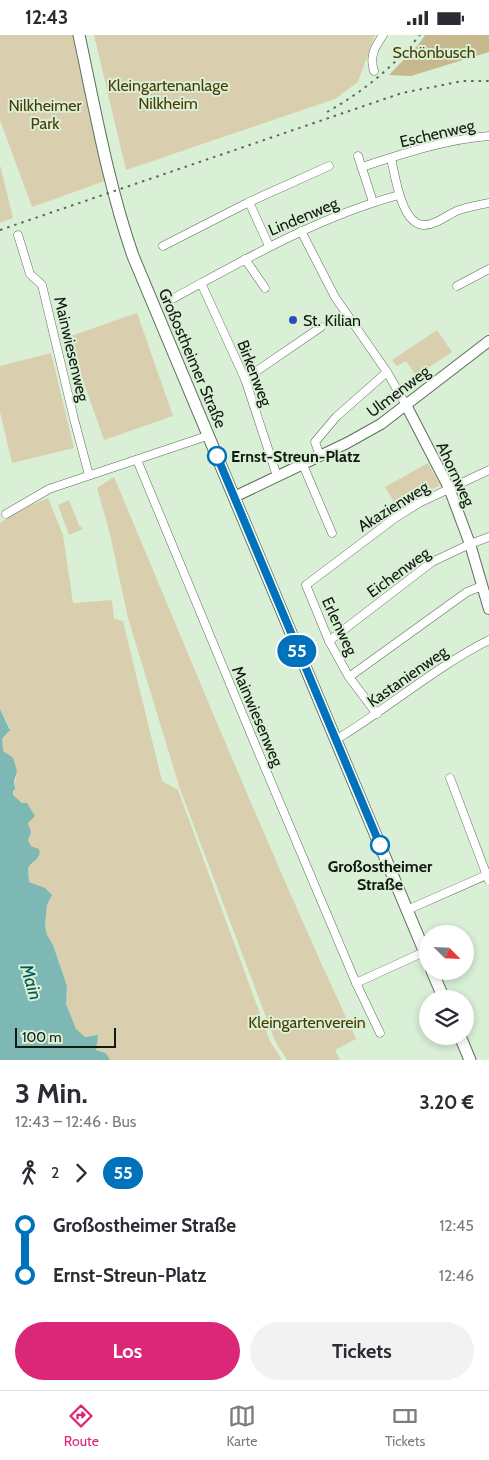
<!DOCTYPE html>
<html lang="de">
<meta charset="utf-8">
<style>
body{margin:0;font-family:Cabin,sans-serif;background:#f2f2f3;color:#2b2b33;height:100vh;display:flex;flex-direction:column;font-size:19px;white-space:nowrap}
*{box-sizing:border-box;margin:0}
p{font-size:16px;color:#7c7c81}
.icon{flex:none;width:28px;height:28px;fill:none;stroke:currentColor;stroke-width:2;stroke-linecap:round;stroke-linejoin:round}
.map{position:relative;height:1025px;overflow:hidden}
.details{display:flex;flex-direction:column;background:#fff;flex:1}
.details>*{flex:none}
.badge{padding:0 10px;border-radius:16px;font-size:18px;line-height:32px}
.needle{width:32px;rotate:114deg}
.tools{position:absolute;left:419px;top:890px;display:grid;gap:10px}
.tools a{display:grid;place-items:center;width:55px;height:55px;border-radius:50%;background:#fff;box-shadow:0 2px 8px #0003;font-size:25px}
.scale{position:absolute;left:15px;bottom:12px;width:101px;box-sizing:border-box;padding-left:5px;border:2px solid #111910;border-top:0;font-size:14px;line-height:18px;white-space:nowrap;color:#111910;-webkit-text-stroke:4px #d9efd6;paint-order:stroke}
.map>.badge{position:absolute;translate:-50% -50%;box-shadow:0 0 0 2px #fff}
.legs{display:flex;align-items:center;gap:8px;height:55px;padding:0 15px;font-size:16px}
.legs p{margin-inline-start:auto}
.overview{display:flex;align-items:center;justify-content:space-between;height:85px;padding:0 15px}
h1{font-size:28px;font-weight:800;line-height:38px}
.button{display:flex;gap:10px;margin-top:auto;padding:10px 15px}
.button a{flex:1;height:58px;border-radius:30px;background:#db2777;color:#fff;font-size:20px;font-weight:800;line-height:58px;text-align:center}
.button a+a{background:#f2f2f3;color:#2b2b33}
ul{padding:0 15px;list-style:none}
li{display:flex;align-items:center;gap:18px;height:50px;font-size:19px}
li i{display:grid;place-items:center;width:8px;height:100%;margin:0 6px;background:currentColor}
li i::after{content:'';width:12px;height:12px;margin:-6px;border:4px solid;border-radius:50%;background:#fff}
li p{margin-inline-start:auto}
li:first-child i{background:linear-gradient(#0000 50%,currentColor 0)}
li:last-child i{background:linear-gradient(currentColor 50%,#0000 0)}
.status{display:flex;justify-content:space-between;align-items:center;height:35px;padding:0 25px;background:#fff;direction:ltr}
.status svg{height:14px;fill:currentColor}
.tabs{display:flex;justify-content:space-around;align-items:center;height:70px;border-top:1px solid #e1e1e2;background:#fff;font-size:14px;color:#7c7c81}
.tabs a{display:grid;justify-items:center;gap:2px}
.tabs .selected{color:#db2777}
.map>svg:first-child{display:block}
</style>
<div class="status"><b>12:43</b><svg viewBox="0 0 49 12"><path d="M0 12V9h3v3zM5 12V6h3v6zM10 12V3h3v9zM15 12V0h3v12zM26 1h20v11H26zM47 4h2v5h-2z"/></svg></div>
<div class="map">
<svg width="489" height="1025" viewBox="0 0 489 1025">
<rect width="100%" height="100%" fill="#d9efd6"/>
<!-- green -->
<g fill="#d9cfaf">
<path d="M 0,0 L 73,0 L 105,146 L 32,172 L 0,85 Z"/>
<path d="M 94,0 L 375,0 L 358,47 L 335,64 L 126,135 Z"/>
<path d="M 0,130 L 13,183 L 0,188 Z"/>
<path d="M 137,278 L 173,381 L 104,405 L 68,302 Z"/>
<path d="M 437,295 L 452,317 L 416,341 L 406,326 L 397,331 L 392,325 Z"/>
<path d="M 51,318 L 74,413 L 12,428 L 0,377 L 0,331 Z"/>
<path d="M 428,428 L 440,450 L 398,474 L 385,452 Z"/>
<path d="M 114,442 C 193,630 270,819 356,1004 L 335,1015 L 340,1025 L 287,1025 L 275,1006 L 180,754 L 128,583 L 109,495 L 97,453 Z"/>
<path d="M 48,463 L 63,500 L 73,568 L 112,565 L 114,584 L 123,586 L 162,746 L 178,755 L 270,1006 L 282,1025 L 110,1025 L 106,1018 L 96,1015 L 76,994 L 66,969 L 67,951 L 53,910 L 47,900 L 45,890 L 47,869 L 51,863 L 39,851 L 29,847 L 28,833 L 39,822 L 35,812 L 31,811 L 28,805 L 31,797 L 28,788 L 34,781 L 27,768 L 22,768 L 13,760 L 16,741 L 2,716 L 2,704 L 8,698 L 10,693 L 0,674 L 0,488 L 15,477 Z"/>
<path d="M 69,465 L 79,490 L 83,494 L 69,500 L 58,470 Z"/>
</g>
<!-- forest -->
<path fill="#c7b98d" d="M 425,0 L 489,0 L 489,17 L 411,41 L 389,40 L 418,10 Z"/>
<!-- water -->
<path fill="#7db8b5" d="M 0,674 L 10,695 L 2,704 C 4,722 1,713 13,723 L 17,736 L 14,746 L 15,754 L 13,756 L 13,760 L 22,768 L 27,768 L 35,781 L 28,788 L 31,797 L 28,805 L 31,811 L 39,814 C 42,824 32,826 28,833 L 29,847 L 45,853 L 52,860 L 47,870 L 45,890 L 47,900 L 53,910 L 67,951 L 66,969 L 76,994 L 85,1002 L 98,1000 L 96,1015 L 106,1018 L 110,1025 L 0,1025 Z"/>
<g fill="none" stroke-linecap="round" stroke-linejoin="round">
<!-- minor casing -->
<g stroke="#5c7059" stroke-width="9">
<g id="minor">
<path d="M 374,36 C 369,21 375,12 383,0"/>
<path d="M 358,121 L 373,167"/>
<path d="M 391,123 C 395,140 401,188 423,190 C 435,191 448,179 459,175 C 469,172 479,170 489,168"/>
<path d="M 362,132 C 402,119 447,104 489,101"/>
<path d="M 301,196 L 335,262 L 387,337 L 406,370"/>
<path d="M 18,200 L 30,239 L 42,250 L 74,384 L 89,440"/>
<path d="M 163,211 L 249,167"/>
<path d="M 269,211 L 249,167 L 329,131"/>
<path d="M 245,224 L 265,253"/>
<path d="M 201,248 L 245,344 L 277,441"/>
<path d="M 457,251 L 489,234"/>
<path d="M 174,263 C 246,224 318,182 399,160"/>
<path d="M 245,344 L 321,292"/>
<path d="M 320,421 L 315,407 L 336,382 L 387,337"/>
<path d="M 137,425 L 255,709 L 356,948 L 380,998"/>
<path d="M 303,430 L 332,498"/>
<path d="M 6,479 L 49,454 L 207,401"/>
<path d="M 329,606 L 432,527 L 470,509 L 489,502"/>
<path d="M 349,642 L 467,557 L 482,551"/>
<path d="M 377,679 L 349,642 L 329,606 L 306,550 L 395,483 L 419,468 L 489,435"/>
<path d="M 342,701 C 392,670 436,632 489,605"/>
<path d="M 450,743 L 489,846"/>
<path d="M 407,875 L 489,839"/>
<path d="M 356,948 L 424,917"/>
</g>
</g>
<!-- tertiary casing -->
<g stroke="#5c7059" stroke-width="12">
<g id="tertiary">
<path d="M 406,370 L 449,453 L 470,509 L 489,574"/>
<path d="M 234,462 L 347,408 L 381,389 L 489,306"/>
</g>
</g>
<!-- secondary casing -->
<g stroke="#5c7059" stroke-width="13">
<g id="secondary">
<path d="M 79,0 C 95,74 108,149 133,221 L 428,925"/>
<path d="M 432,936 L 444,964"/>
<path d="M 460,1001 L 470,1025"/>
</g>
</g>
<!-- minor -->
<use href="#minor" stroke="#fff" stroke-width="8"/>
<!-- tertiary -->
<use href="#tertiary" stroke="#fff" stroke-width="10"/>
<!-- secondary -->
<use href="#secondary" stroke="#fff" stroke-width="11"/>
<!-- rail -->
<g stroke="#5b6859" stroke-width="2" stroke-dasharray="2.5 5" stroke-linecap="butt">
<path d="M 327,77 C 363,57 393,32 420,0"/>
<path d="M 0,195 L 402,58 L 463,46 L 489,46"/>
</g>
</g>
<g fill="none" stroke-linecap="round" stroke-linejoin="round">
<!-- line-1 casing -->
<g stroke="#fff" stroke-width="11">
<path id="line-1" d="M 217,421 L 380,810"/>
</g>
<!-- line-1 -->
<use href="#line-1" stroke="#0072bc" stroke-width="8"/>
</g>
<!-- markers -->
<circle fill="#2a4ebe" stroke="#d9efd6" stroke-width="2" cx="293" cy="285" r="5"/>
<g fill="#fff" stroke="#0072bc" stroke-width="2.5">
<circle cx="217" cy="421" r="9"/>
<circle cx="380" cy="810" r="9"/>
</g>
<g text-anchor="middle" stroke-width="4" stroke-linejoin="round" paint-order="stroke">
<!-- park labels -->
<g font-size="16" fill="#4a3b01" stroke="#d9efd6">
<text x="434" y="23">Schönbusch</text>
<text x="168" y="56">Kleingartenanlage<tspan x="168" dy="18">Nilkheim</tspan></text>
<text x="45" y="76">Nilkheimer<tspan x="45" dy="18">Park</tspan></text>
<text x="307" y="993">Kleingartenverein</text>
</g>
<!-- street labels -->
<g font-size="16" fill="#111910" stroke="#d9efd6">
<text transform="translate(437 98) rotate(-13)" y="6">Eschenweg</text>
<text transform="translate(303 181) rotate(-23)" y="6">Lindenweg</text>
<text transform="translate(72 314) rotate(77)" y="6">Mainwiesenweg</text>
<text transform="translate(193 323) rotate(67)" y="6">Großostheimer Straße</text>
<text transform="translate(255 338) rotate(69)" y="6">Birkenweg</text>
<text transform="translate(398 356) rotate(-37)" y="6">Ulmenweg</text>
<text transform="translate(456 439) rotate(65)" y="6">Ahornweg</text>
<text transform="translate(393 471) rotate(-32)" y="6">Akazienweg</text>
<text transform="translate(398 537) rotate(-36)" y="6">Eichenweg</text>
<text transform="translate(340 591) rotate(65)" y="6">Erlenweg</text>
<text transform="translate(407 641) rotate(-35)" y="6">Kastanienweg</text>
<text transform="translate(258 681) rotate(67)" y="6">Mainwiesenweg</text>
</g>
<!-- poi labels -->
<g font-size="16" fill="#111910" stroke="#d9efd6" text-anchor="start">
<text x="303" y="291">St. Kilian</text>
</g>
<!-- stop labels -->
<g font-size="16" font-weight="bold" fill="#111910" stroke="#d9efd6" text-anchor="start">
<text x="231" y="427">Ernst-Streun-Platz</text>
<text x="380" y="837" text-anchor="middle">Großostheimer<tspan x="380" dy="18">Straße</tspan></text>
</g>
<!-- water labels -->
<g font-size="18" font-style="italic" fill="#005956" stroke="#d9efd6">
<text transform="translate(31 947) rotate(73)" y="6">Main</text>
</g>
</g>
</svg>
<div class="tools">
<a><svg class="needle" viewBox="-14 -14 28 28"><path d="M0-13l5 13h-10z" fill="#e53935"/><path d="M0 13l5-13h-10z" fill="#7c7c81"/></svg></a>
<a><svg class="icon" aria-label="layers" viewBox="0 0 24 24"><path d="M12 4l9 5-9 5-9-5zM3 14l9 5 9-5"/></svg></a>
</div>
<div class="scale">100 m</div>
<b class="badge" style="left:297px;top:616px;background:#0072bc;color:#fff">55</b>
</div>
<section class="details">
<div class="overview"><div><h1>3 Min.</h1><p>12:43 – 12:46 · Bus</p></div><b>3.20 €</b></div>
<div class="legs"><svg class="icon" aria-label="walk" viewBox="0 0 24 24"><circle cx="13" cy="4" r="2"/><path d="M13 8l-2 6 4 7M11 14l-3 7M7 12l3-4h3l4 4"/></svg>2<svg class="icon" aria-label="forward" viewBox="0 0 24 24"><path d="M9 5l7 7-7 7"/></svg><b class="badge" style="background:#0072bc;color:#fff">55</b></div>
<ul>
<li><i style="color:#0072bc"></i><b>Großostheimer Straße</b><p>12:45</p></li>
<li><i style="color:#0072bc"></i><b>Ernst-Streun-Platz</b><p>12:46</p></li>
</ul>
<div class="button"><a>Los</a><a>Tickets</a></div>
</section>
<nav class="tabs">
<a class="selected"><svg class="icon" aria-label="directions" viewBox="0 0 24 24"><path d="M12 3l9 9-9 9-9-9zM9 14v-3h6M13 9l2 2-2 2"/></svg>Route</a>
<a><svg class="icon" aria-label="map" viewBox="0 0 24 24"><path d="M3 6l6-2 6 2 6-2v14l-6 2-6-2-6 2zM9 4v14M15 6v14"/></svg>Karte</a>
<a><svg class="icon" aria-label="tickets" viewBox="0 0 24 24"><path d="M3 7h18v10H3zM15 7v10"/></svg>Tickets</a>
</nav>
